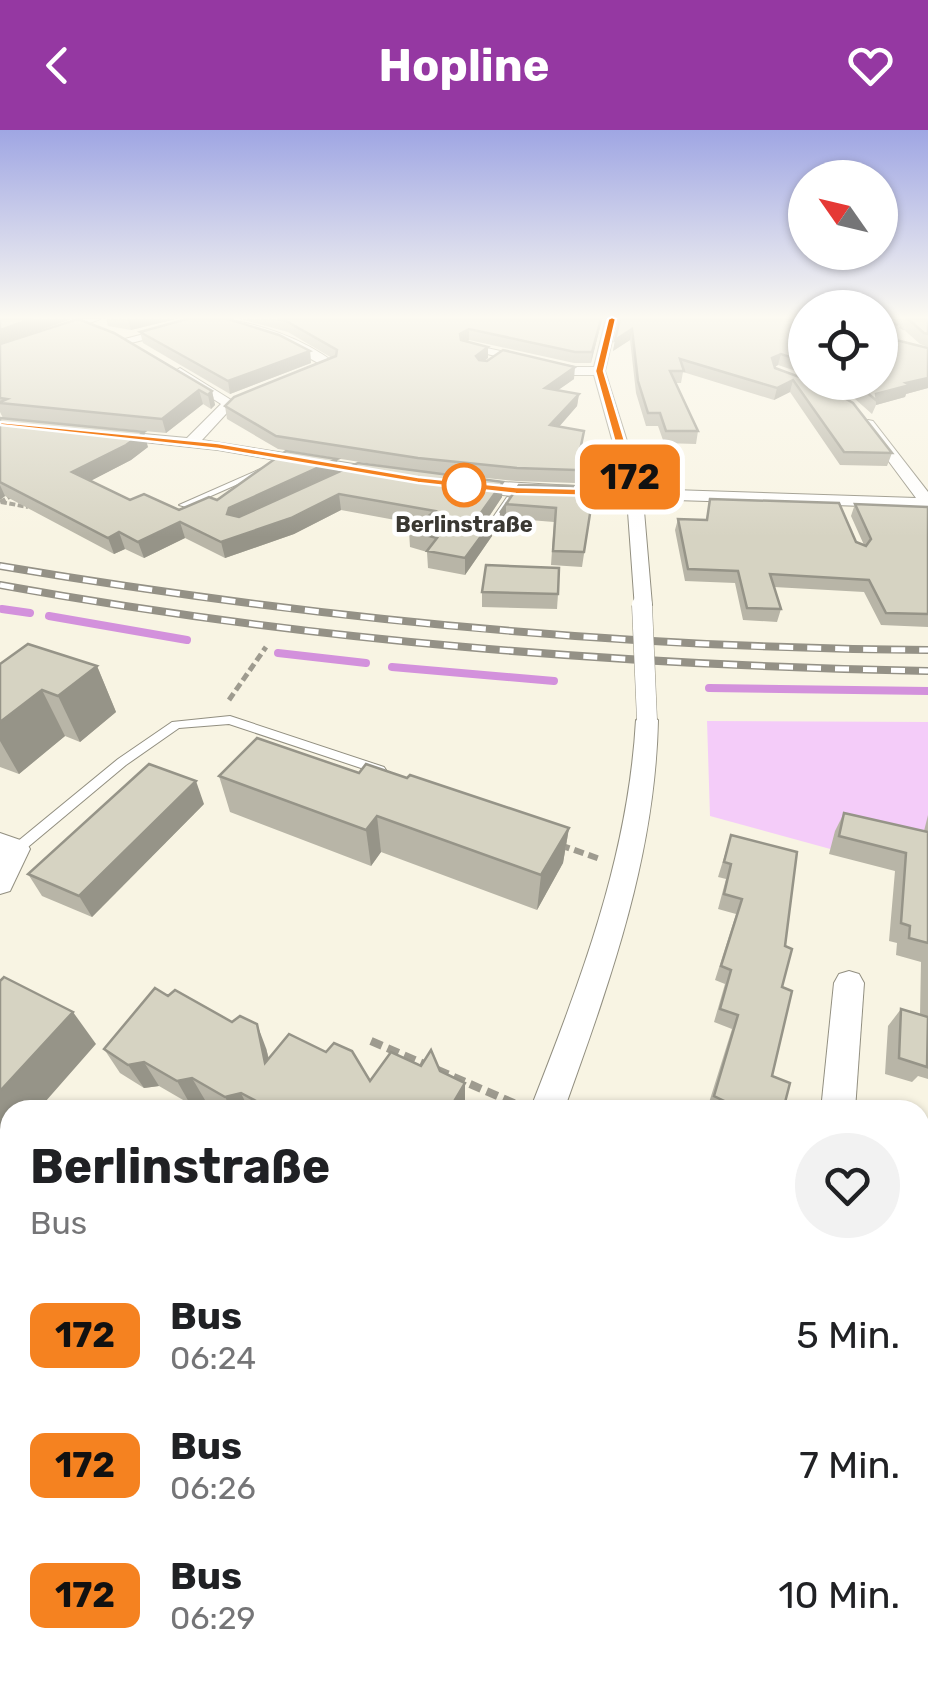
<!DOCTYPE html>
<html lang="de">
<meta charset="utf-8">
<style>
body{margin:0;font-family:Rubik,sans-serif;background:#f2f2f2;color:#202124;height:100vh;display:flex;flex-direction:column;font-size:38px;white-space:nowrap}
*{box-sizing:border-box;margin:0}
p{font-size:32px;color:#757577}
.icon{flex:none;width:55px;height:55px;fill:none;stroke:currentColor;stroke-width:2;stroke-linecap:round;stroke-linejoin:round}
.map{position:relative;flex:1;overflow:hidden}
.panel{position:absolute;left:0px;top:970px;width:930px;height:582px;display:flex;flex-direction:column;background:#fff;border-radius:30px 30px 0 0;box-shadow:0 2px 8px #0004}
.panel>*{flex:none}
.badge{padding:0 20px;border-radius:15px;font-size:35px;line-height:65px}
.needle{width:65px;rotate:304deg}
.fabs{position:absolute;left:788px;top:30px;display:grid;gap:20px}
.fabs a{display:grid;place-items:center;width:110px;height:110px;border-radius:50%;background:#fff;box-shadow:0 2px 8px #0004;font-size:50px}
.map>.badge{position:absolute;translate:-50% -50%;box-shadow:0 0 0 5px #fff}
.round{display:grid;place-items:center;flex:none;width:105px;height:105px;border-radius:52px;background:#f2f2f2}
.summary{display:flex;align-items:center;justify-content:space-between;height:170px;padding:0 30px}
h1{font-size:48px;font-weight:700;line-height:75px}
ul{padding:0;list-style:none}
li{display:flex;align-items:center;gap:30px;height:130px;padding:0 30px}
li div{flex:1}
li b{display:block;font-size:38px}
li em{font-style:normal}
li .badge{min-width:110px;font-weight:700;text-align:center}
header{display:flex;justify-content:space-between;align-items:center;height:130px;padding:0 30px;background:#9538a2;color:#fff;font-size:45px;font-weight:700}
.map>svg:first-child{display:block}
</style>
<header><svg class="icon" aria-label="back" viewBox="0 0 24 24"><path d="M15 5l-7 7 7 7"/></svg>Hopline<svg class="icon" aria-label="heart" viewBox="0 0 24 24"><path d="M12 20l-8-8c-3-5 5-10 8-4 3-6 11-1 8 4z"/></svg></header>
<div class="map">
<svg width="928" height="1552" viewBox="0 0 928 1552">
<rect width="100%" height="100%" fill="#f8f4e3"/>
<!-- green -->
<path fill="#f4ccf9" d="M 707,591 L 928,592 L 928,702 L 834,720 L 710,686 Z"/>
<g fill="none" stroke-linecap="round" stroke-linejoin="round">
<!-- stream -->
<g stroke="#d391dc" stroke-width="8">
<path d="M 2,479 L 30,483"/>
<path d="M 49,486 L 187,510"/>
<path d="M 278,523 L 366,533"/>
<path d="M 392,537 L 554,551"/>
<path d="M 709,558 L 928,561"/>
</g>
<!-- service casing -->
<g stroke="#928f80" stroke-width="2">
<g id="service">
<path d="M 265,337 L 272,339 L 186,377 L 179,375 Z"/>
<path d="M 507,367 L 514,369 L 490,404 L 484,404 L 483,402 Z"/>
<path d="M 230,586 L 384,637 L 386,640 L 384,643 L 376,643 L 229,594 L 179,598 L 126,635 L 22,722 L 12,722 L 11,719 L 12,716 L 118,629 L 172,592 Z"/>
</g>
</g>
<!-- minor casing -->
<g stroke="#928f80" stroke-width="2">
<g id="minor">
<path d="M 83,189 L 100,189 L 0,227 L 0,219 Z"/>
<path d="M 211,189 C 251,189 305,209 336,234 L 306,250 L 298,250 L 298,244 L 320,234 L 282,213 Z"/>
<path d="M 606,189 L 617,189 L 605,241 L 642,359 L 916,368 L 861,294 L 868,290 L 873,291 L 928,362 L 928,378 L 643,369 L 652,475 L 642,481 L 635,479 L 627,368 C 594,367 482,371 459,355 L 467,350 L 626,359 L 594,245 L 574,245 L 462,218 L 468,214 L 574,237 L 594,237 Z"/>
<path d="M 175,196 L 179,201 L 123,215 L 117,211 Z"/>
<path d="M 180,238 L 236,273 L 202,310 L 385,339 L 393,344 L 385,349 L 218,320 L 106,308 L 106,302 L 111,301 L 187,308 L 221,274 L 176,245 L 174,242 Z"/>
<path d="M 647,583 L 658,590 C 655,728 610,851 564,980 L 530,980 C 580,852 628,729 636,590 Z"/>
<path d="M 0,703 L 26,712 L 30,719 L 10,761 L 0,764 Z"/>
<path d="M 849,841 L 859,844 L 864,853 L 855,980 L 821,980 L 834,853 L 839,844 Z"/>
<path d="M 284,1542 L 333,1542 L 330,1552 L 280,1552 Z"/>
<path d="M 666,1542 L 715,1542 L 716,1552 L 666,1552 Z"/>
</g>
</g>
<!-- path-far4 -->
<path stroke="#9e9b8f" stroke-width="2.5" stroke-dasharray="5 2.5" stroke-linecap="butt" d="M 887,189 L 907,201"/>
<!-- path-far3 -->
<g stroke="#9e9b8f" stroke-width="4" stroke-dasharray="6 2.5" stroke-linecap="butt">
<path d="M 0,372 L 15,364"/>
<path d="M 1,372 L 28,377"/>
</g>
<!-- path-far2 -->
<path stroke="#9e9b8f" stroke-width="5" stroke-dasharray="8 4" stroke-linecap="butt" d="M 229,570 L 266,517"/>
<!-- path-far1 -->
<path stroke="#9e9b8f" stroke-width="6" stroke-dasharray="10 5" stroke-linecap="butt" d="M 560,715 L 600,729"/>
<!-- path -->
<path stroke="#9e9b8f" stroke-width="8" stroke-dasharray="12 6" stroke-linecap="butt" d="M 371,911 L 516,974"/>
<!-- service -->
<use href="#service" fill="#fff" fill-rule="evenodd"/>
<!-- minor -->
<use href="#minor" fill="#fff" fill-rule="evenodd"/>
<!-- rail casing -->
<g stroke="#949186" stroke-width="8">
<g id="rail">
<path d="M 0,436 C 308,488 615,518 928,520"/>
<path d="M 0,455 C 308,511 616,535 928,541"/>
</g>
</g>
<!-- rail -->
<use href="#rail" stroke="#fff" stroke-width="5" stroke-dasharray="14" stroke-linecap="butt"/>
<!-- minor-bridge casing -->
<g stroke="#928f80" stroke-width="21" stroke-linecap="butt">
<path id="minor-bridge" d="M 642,475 L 647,590"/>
</g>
<!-- minor-bridge -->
<use href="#minor-bridge" stroke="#fff" stroke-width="20"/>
</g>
<!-- wall -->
<g fill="#b8b5a7">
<path d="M 0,189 L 71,189 L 18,209 L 212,261 L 215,275 L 211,279 L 203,274 L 166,303 L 3,288 L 0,282 Z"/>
<path d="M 106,189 L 176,189 L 131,200 L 108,196 Z"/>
<path d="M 240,189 L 602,189 L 591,233 L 574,233 L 469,210 L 466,212 L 488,228 L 485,230 L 574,249 L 558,260 L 579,264 L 577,276 L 559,297 L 583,314 L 575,353 L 516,351 L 438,343 L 503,352 L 502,367 L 486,391 L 493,390 L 492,406 L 465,445 L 428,438 L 427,422 L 410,417 L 409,401 L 417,394 L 341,380 L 294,404 L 225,428 L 185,408 L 144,428 L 125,419 L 114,424 L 5,366 L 0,370 L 0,288 L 148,317 L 131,330 L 90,351 L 130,370 L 179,380 L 217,370 L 337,329 L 338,342 L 404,339 L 278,319 L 227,289 L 225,276 L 332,228 L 288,202 Z"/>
<path d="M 620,189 L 805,191 L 805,244 L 778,235 L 775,237 L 892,323 L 887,336 L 840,335 L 790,262 L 774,270 L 683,242 L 681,253 L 676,253 L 698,301 L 696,314 L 664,313 L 658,296 L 646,296 L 636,263 L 630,210 L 613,221 Z"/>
<path d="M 892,189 L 928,189 L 928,217 L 920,214 Z"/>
<path d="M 140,202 L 310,221 L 311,233 L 230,264 L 143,213 Z"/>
<path d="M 880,206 L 928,218 L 928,258 L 906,264 L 905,267 L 876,275 L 872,284 L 846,261 L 828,252 L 880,252 Z"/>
<path d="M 519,355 L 572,362 L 586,371 L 592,371 L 582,437 L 551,435 L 554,392 L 506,388 L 499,397 L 500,383 Z"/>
<path d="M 710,369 L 864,415 L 851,386 L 855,374 L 928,377 L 928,497 L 881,495 L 864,462 L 774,457 L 781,479 L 777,492 L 743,490 L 735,453 L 685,451 L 675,400 L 678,389 L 706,390 Z"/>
<path d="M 482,462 L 558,464 L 557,479 L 482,477 Z"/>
<path d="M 0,534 L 97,536 L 116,582 L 80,612 L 65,606 L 19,644 L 0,637 Z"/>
<path d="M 359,643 L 569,698 L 563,733 L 537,780 L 381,722 L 371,736 L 230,682 L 219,646 Z"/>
<path d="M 204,674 L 92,787 L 42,766 L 28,744 Z"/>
<path d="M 844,683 L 924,701 L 928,685 L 928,949 L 918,946 L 912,952 L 885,944 L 888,896 L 901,879 L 920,885 L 921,832 L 896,825 L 897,813 L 889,811 L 895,741 L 829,724 L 835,701 Z"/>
<path d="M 731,705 L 785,816 L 782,857 L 772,946 L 783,980 L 707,979 L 732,899 L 714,892 L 725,854 L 715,850 L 736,784 L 718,779 L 726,749 L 718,747 Z"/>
<path d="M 266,918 L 269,929 L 370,951 L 421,936 L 440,941 L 465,953 L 465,976 L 463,980 L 221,980 L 205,970 L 190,974 L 159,956 L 144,958 L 120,943 L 104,919 Z"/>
<path d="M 920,994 L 928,996 L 928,1140 L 920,1137 Z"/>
<path d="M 920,1201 L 928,1205 L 928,1337 L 920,1333 Z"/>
<path d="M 819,1542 L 920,1542 L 928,1552 L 818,1552 Z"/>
</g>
<!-- shaded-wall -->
<g fill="#969488">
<path d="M 31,189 L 71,189 L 0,215 L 0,200 Z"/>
<path d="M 128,189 L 176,189 L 131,200 Z"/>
<path d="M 601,189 L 602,189 L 591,233 L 592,222 Z"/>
<path d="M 469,199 L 469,210 L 460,215 L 460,204 Z"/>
<path d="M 632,199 L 630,210 L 613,221 L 615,210 Z"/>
<path d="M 488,217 L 488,228 L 476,237 L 476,226 Z"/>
<path d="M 310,221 L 311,233 L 230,264 L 228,251 Z"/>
<path d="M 781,224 L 778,235 L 769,240 L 772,228 Z"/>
<path d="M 575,237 L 574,249 L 544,270 L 545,258 Z"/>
<path d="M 928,248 L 928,258 L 906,264 L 905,267 L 876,275 L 876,264 L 906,253 Z"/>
<path d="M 793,250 L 790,262 L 774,270 L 777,258 Z"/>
<path d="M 199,260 L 203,274 L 166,303 L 162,289 Z"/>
<path d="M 212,261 L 215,275 L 211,279 L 208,265 Z"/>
<path d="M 579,264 L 577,276 L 549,308 L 550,295 Z"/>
<path d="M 144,302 L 148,317 L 131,330 L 77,358 L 72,342 Z"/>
<path d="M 337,329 L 338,345 L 231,400 L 227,384 L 229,378 Z"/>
<path d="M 503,352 L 502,367 L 480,400 L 480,384 Z"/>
<path d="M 0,355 L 5,366 L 0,370 Z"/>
<path d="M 339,364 L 341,380 L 294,404 L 225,428 L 221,412 Z"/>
<path d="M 506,374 L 506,388 L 499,397 L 500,383 Z"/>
<path d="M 493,390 L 492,406 L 465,445 L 465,428 Z"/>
<path d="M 180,392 L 185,408 L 144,428 L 138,412 Z"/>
<path d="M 119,402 L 125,419 L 114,424 L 108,408 Z"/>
<path d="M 97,536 L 116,582 L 80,612 L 58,566 Z"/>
<path d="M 42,560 L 65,606 L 19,644 L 0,611 L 0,592 Z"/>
<path d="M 196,651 L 204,674 L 92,787 L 79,766 Z"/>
<path d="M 377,686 L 381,722 L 371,736 L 366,700 Z"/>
<path d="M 569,698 L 563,733 L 537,780 L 541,745 Z"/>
<path d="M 73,882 L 96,914 L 38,980 L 10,980 L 10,1012 L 0,1023 L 0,961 Z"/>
<path d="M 257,894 L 266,918 L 275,956 L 265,933 Z"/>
<path d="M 144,932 L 159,956 L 144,958 L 128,935 Z"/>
<path d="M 192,948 L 205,970 L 190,974 L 177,951 Z"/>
<path d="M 465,953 L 465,976 L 463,980 L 449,980 Z"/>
<path d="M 241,963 L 249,980 L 232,980 L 225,967 Z"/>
<path d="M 0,1295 L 10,1302 L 10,1315 L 0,1309 Z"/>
</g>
<!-- building -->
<g fill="#d6d3c2" stroke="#969488" stroke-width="2.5">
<path d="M 0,189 L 31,189 L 0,200 Z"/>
<path d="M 78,189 L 114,203 L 212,261 L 208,265 L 199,260 L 162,289 L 0,273 L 0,272 L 7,269 L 0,268 L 0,214 Z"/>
<path d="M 187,189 L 228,189 L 279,205 L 310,221 L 228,251 L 140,202 Z"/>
<path d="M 278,189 L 601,189 L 592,222 L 575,222 L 469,199 L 460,204 L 461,210 L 488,217 L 476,226 L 479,230 L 487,231 L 503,220 L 575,237 L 545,258 L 579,264 L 550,295 L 584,301 L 576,340 L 517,338 L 418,328 L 276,306 L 225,276 L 234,267 L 336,226 L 337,220 L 286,191 Z"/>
<path d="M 620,189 L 802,189 L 805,191 L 805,232 L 781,224 L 772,228 L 775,238 L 805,249 L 805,252 L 815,252 L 820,254 L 853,273 L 892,323 L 844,322 L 793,250 L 777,258 L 680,229 L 684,241 L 670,241 L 698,301 L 666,301 L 660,283 L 648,283 L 638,251 L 632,199 L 615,210 Z"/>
<path d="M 908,189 L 928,189 L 928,204 L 924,203 Z"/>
<path d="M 880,206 L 928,218 L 928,248 L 906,253 L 910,255 L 876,264 L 877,271 L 854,252 L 880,252 L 880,237 L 886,241 L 891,235 L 880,224 Z"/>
<path d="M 0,288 L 144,302 L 126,315 L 72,342 L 130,370 L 144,364 L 179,380 L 209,367 L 217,370 L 286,321 L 337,329 L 229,378 L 227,384 L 239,387 L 358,333 L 503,352 L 480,384 L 484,391 L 493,390 L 465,428 L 427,421 L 437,408 L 409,401 L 435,381 L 339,364 L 291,388 L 221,412 L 180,392 L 138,412 L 119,402 L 108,408 L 0,352 Z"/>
<path d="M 519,355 L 573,356 L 572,362 L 587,363 L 585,371 L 592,371 L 584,422 L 553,421 L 556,378 L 506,374 L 500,383 Z"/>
<path d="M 710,369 L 839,373 L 856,412 L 866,416 L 871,409 L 855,374 L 928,377 L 928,484 L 886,483 L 869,450 L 770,444 L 781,479 L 747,478 L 738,441 L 688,439 L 678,389 L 707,390 Z"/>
<path d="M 486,435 L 559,438 L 558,464 L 482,462 Z"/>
<path d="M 28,514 L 97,536 L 58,566 L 42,560 L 0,592 L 0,534 Z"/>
<path d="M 257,608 L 359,643 L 366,634 L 407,648 L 410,645 L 569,698 L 541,745 L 377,686 L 366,700 L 219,646 Z"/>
<path d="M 149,634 L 196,651 L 79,766 L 28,744 Z"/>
<path d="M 844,683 L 928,702 L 928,813 L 909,808 L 910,796 L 901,793 L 906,723 L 839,706 Z"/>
<path d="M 731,705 L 797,722 L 785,816 L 792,819 L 782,857 L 792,861 L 772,946 L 790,953 L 783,980 L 721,980 L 724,971 L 714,966 L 738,885 L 720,879 L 731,840 L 721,836 L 742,769 L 724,764 L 731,734 L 724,732 Z"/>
<path d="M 4,847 L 73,882 L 0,961 L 0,851 Z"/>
<path d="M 155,858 L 168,866 L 175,860 L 232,892 L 240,886 L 257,894 L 265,933 L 289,904 L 326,922 L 334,913 L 352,921 L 370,951 L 391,922 L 421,936 L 431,920 L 440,941 L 465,953 L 449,980 L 293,980 L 290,978 L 273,980 L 241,963 L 225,967 L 192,948 L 177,951 L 144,932 L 128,935 L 104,919 Z"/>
<path d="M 901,879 L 928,887 L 927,937 L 899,928 Z"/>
<path d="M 920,994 L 928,996 L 928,1119 L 920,1116 Z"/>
<path d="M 920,1201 L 928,1205 L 928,1325 L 920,1321 Z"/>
<path d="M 0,1309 L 8,1315 L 10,1312 L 10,1467 L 0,1459 Z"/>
<path d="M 920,1478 L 928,1483 L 928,1552 L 833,1552 L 835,1542 L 920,1542 Z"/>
</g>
<!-- sky -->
<linearGradient id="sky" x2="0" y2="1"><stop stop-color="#9fa6e3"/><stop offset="0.46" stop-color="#fcfaf2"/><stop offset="1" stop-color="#fcfaf2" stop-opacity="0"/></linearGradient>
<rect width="928" height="407" fill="url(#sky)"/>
<!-- line -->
<path fill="#f58220" stroke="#fff" stroke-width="2.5" d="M 612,187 L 616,189 L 604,241 L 641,364 L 635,367 L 516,364 L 418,353 L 218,319 L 0,295 L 0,292 L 218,313 L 418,347 L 516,357 L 628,360 L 595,241 L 608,189 Z"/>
<!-- markers -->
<circle fill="#fff" stroke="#f58220" stroke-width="5" cx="464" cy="355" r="20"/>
<g text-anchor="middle" stroke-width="9" stroke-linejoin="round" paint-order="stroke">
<!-- far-stop labels -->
<g font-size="22" font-weight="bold" fill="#3a3832" stroke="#fff">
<text x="464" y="402">Berlinstraße</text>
</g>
</g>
</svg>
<div class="fabs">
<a><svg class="needle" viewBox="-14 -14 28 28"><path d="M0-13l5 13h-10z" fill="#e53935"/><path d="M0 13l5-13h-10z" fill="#757577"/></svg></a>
<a><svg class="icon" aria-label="locate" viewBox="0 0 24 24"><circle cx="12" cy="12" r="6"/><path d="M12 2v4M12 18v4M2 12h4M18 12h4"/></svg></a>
</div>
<b class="badge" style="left:630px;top:347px;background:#f58220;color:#111">172</b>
<section class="panel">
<div class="summary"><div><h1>Berlinstraße</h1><p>Bus</p></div><a class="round"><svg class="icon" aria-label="heart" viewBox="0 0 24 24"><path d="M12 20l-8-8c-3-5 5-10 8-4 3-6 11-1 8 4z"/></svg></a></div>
<ul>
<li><span class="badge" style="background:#f58220;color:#111">172</span><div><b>Bus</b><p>06:24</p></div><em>5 Min.</em></li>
<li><span class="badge" style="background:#f58220;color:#111">172</span><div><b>Bus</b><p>06:26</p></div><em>7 Min.</em></li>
<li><span class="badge" style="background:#f58220;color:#111">172</span><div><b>Bus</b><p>06:29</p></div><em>10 Min.</em></li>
</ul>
</section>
</div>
